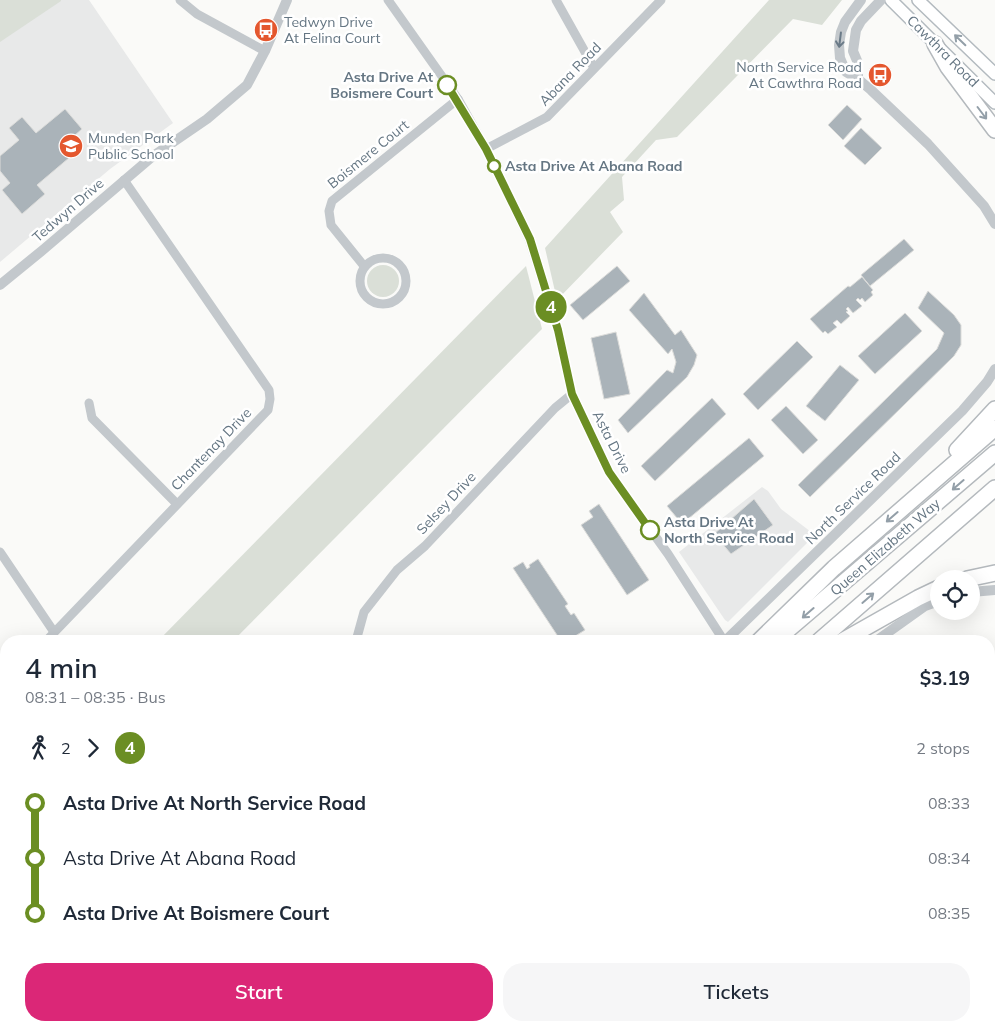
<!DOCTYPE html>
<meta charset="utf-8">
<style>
body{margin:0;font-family:Mulish,sans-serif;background:#f6f6f7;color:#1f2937;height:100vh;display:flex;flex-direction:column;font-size:19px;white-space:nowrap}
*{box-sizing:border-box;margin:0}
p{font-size:16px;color:#747a83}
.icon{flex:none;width:28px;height:28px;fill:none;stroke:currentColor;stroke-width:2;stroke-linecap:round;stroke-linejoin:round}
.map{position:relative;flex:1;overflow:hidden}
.details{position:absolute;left:0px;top:635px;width:995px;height:396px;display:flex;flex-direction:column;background:#fff;border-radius:20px 20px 0 0;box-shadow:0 5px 20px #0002}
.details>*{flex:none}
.badge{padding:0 10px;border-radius:16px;font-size:18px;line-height:32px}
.buttons{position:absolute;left:930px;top:570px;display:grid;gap:10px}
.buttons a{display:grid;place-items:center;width:50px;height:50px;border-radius:50%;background:#fff;box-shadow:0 5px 20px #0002;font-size:25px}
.map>.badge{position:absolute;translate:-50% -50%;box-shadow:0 0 0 2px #fff}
.legs{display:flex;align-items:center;gap:8px;height:55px;padding:0 25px;font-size:16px}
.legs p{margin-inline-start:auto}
.head{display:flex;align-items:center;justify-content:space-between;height:85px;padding:0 25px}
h1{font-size:28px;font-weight:600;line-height:38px}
.button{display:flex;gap:10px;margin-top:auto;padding:10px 25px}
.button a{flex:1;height:58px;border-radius:20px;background:#db2777;color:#fff;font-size:20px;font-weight:600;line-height:58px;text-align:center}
.button a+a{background:#f6f6f7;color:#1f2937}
ul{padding:0 25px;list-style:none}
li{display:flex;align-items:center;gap:18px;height:55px;font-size:19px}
li i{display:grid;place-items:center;width:8px;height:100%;margin:0 6px;background:currentColor}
li i::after{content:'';width:12px;height:12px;margin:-6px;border:4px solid;border-radius:50%;background:#fff}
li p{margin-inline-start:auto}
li:first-child i{background:linear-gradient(#0000 50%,currentColor 0)}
li:last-child i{background:linear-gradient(currentColor 50%,#0000 0)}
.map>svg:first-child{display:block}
</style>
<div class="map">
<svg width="995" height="1031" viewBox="0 0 995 1031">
<rect width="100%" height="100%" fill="#fafaf8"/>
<!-- built -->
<g fill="#e8e9e9">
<path d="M 0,0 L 89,0 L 173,123 L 110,169 L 0,262 Z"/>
<path d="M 762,487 L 768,491 L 781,509 L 815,535 L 728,622 L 725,620 L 679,552 Z"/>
<path d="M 434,1025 L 518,1025 L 522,1031 L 428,1031 Z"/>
</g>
<!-- green -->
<g fill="#dadfd7">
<path d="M 0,0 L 61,0 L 61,1 L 0,42 Z"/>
<path d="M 769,0 L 842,0 L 822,25 L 793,19 L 677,137 L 656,140 L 622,177 L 624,200 L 610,212 L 623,232 L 557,300 L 545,248 Z"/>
<circle cx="383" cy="281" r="16"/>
<path d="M 526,266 L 542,329 L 233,641 L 158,641 Z"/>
<path d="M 0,833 L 6,842 L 6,869 L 0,876 Z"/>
</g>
<!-- building -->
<g fill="#aab3b9" stroke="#dcdcda">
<path d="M 847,105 L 862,119 L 843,140 L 828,125 Z"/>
<path d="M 65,109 L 82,129 L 74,136 L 77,140 L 70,145 L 76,152 L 37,185 L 45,194 L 22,214 L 2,190 L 10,183 L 0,171 L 0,156 L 19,140 L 9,128 L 22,117 L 36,133 Z"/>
<path d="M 861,128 L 882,148 L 865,165 L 844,146 Z"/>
<path d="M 904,239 L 914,250 L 870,286 L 861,275 Z"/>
<path d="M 617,266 L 630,281 L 583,320 L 570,305 Z"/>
<path d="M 862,277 L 873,290 L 871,292 L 873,295 L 865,302 L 862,298 L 860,300 L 858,298 L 856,300 L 862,306 L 853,313 L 848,307 L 846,309 L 848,311 L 846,312 L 850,316 L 841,324 L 837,320 L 833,323 L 837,327 L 828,334 L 825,331 L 823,333 L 810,319 L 848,286 L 850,287 Z"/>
<path d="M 928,291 L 954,315 L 961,325 L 961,345 L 954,356 L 810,497 L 798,485 L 937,349 L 944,333 L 918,308 Z"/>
<path d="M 644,293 L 675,335 L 681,330 L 697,355 L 694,365 L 687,377 L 628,433 L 618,420 L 667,370 L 673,373 L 676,362 L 672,349 L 668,354 L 629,310 Z"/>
<path d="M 905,313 L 922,331 L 875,374 L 858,356 Z"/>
<path d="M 616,332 L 630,394 L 604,399 L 591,338 Z"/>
<path d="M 797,341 L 813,357 L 758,410 L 743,394 Z"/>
<path d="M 840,365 L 859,380 L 825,421 L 806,406 Z"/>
<path d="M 712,398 L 726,414 L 655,481 L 641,466 Z"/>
<path d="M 786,406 L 818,440 L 803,454 L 771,420 Z"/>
<path d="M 749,438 L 764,456 L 682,524 L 667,506 Z"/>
<path d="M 754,499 L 773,525 L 731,554 L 714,534 Z"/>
<path d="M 599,504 L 649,580 L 627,595 L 581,525 L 593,517 L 589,511 Z"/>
<path d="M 538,559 L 568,604 L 565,606 L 571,615 L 574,613 L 585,630 L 567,641 L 561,641 L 513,568 L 523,562 L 527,569 L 530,567 L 529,565 Z"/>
<path d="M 486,1025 L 501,1025 L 506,1031 L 479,1031 Z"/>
</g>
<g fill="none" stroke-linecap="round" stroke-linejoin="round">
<!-- secondary casing -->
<g stroke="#b3babf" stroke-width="14">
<g id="secondary">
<path d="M 891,0 L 995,103"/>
<path d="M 918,0 L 995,74"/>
</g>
</g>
<!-- motorway casing -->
<g stroke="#b4b9bd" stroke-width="18">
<g id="motorway">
<path d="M 935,44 L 948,67 L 995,130"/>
<path d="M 957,450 L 995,409"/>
<path d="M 967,579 L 995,573"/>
<path d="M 759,641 L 834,568 L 995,428"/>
<path d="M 775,641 L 995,453"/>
<path d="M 819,641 L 995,488"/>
<path d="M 842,641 L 918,598 L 939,588"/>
<path d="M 323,1031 L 330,1025"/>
<path d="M 360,1031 L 367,1025"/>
</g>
</g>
<!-- minor -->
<g stroke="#c3c8cc" stroke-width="9">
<path d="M 180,0 L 197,14 L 265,51"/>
<path d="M 388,0 L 458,99 L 486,149 L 529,239 L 558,330 L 572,394 L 609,472 L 668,554 L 724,641"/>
<path d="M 556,0 L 594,68"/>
<path d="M 486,149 L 547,117 L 661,0"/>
<circle cx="383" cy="281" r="23"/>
<path d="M 364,266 L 331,225 L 329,211 L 332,201 L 458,99"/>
<path d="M 89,403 L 92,418 L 177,504"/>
<path d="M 0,552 L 54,632"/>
<path d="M 46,641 L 268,410 L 270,399 L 269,390 L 124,180"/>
<path d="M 356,641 L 364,612 L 397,570 L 425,546 L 555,408 L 572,394"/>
<path d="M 0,692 L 6,685"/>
<path d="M 0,822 L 6,831"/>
<path d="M 989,848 L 995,857"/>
<path d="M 989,970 L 995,965"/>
<path d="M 142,1025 L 146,1031"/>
<path d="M 536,1025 L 540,1031"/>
<path d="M 734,1025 L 738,1031"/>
<path d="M 914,1031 L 922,1025"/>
</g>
<!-- tertiary -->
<g stroke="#c3c8cc" stroke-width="10">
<path d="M 861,0 L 845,22 L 841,32 L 839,45 L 840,58 L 846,72 L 858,79 L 871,90 L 928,144 L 984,206 L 995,224"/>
<path d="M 858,79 L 858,63 L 853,51 L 856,30 L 861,21 L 881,0"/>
<path d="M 0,285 L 44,249 L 153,156 L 207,119 L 247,85 L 265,51 L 287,0"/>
<path d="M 971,592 L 995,590"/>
<path d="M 725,641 L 962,411 L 987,382 L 995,369"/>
<path d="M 876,641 L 925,606 L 939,601"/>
<path d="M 280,1031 L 286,1025"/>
<path d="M 404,1031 L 411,1025"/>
</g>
<!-- secondary -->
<use href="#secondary" stroke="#fff" stroke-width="11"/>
<!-- motorway -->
<use href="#motorway" stroke="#fff" stroke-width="15"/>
</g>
<!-- one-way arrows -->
<defs><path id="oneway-shaft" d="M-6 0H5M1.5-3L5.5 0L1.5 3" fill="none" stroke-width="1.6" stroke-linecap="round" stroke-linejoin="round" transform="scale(1.25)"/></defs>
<use stroke="#6a7a87" href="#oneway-shaft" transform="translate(840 40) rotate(97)"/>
<g stroke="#939fa8">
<use href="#oneway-shaft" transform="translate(960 40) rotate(-136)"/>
<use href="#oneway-shaft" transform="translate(982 113) rotate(53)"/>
<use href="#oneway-shaft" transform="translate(958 485) rotate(139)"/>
<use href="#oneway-shaft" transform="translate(892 517) rotate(139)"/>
<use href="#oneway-shaft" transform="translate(868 598) rotate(-41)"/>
<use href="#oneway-shaft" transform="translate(808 613) rotate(139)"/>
</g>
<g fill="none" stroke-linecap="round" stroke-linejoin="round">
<!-- line-1 casing -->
<g stroke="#fff" stroke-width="11">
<path id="line-1" d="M 447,85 L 486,149 L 530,239 L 558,330 L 572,394 L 609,472 L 650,530"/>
</g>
<!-- line-1 -->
<use href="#line-1" stroke="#6b8e23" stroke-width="8"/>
</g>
<!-- icons -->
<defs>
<g id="bus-disc" transform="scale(1.25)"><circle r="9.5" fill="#e4572e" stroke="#fff"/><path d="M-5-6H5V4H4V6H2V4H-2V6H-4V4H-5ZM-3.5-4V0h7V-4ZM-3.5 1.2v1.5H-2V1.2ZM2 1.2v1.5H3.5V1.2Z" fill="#fff"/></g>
<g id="school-disc" transform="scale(1.25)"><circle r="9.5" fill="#e4572e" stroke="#fff"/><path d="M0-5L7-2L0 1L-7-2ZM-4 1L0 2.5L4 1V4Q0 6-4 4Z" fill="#fff"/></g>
</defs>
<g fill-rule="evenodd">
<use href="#bus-disc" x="266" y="30"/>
<use href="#bus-disc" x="880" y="75"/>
<use href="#school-disc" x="71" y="146"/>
</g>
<!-- markers -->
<g fill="#fff" stroke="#6b8e23" stroke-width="2.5">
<circle cx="447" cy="85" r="9"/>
<circle cx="494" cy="166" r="6"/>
<circle cx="650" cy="530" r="9"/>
</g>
<g text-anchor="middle" stroke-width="5" stroke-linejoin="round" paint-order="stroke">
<!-- poi labels -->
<g font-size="14" fill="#657683" stroke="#fff" text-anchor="start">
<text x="284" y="27">Tedwyn Drive<tspan x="284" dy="16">At Felina Court</tspan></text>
<text x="862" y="72" text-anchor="end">North Service Road<tspan x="862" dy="16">At Cawthra Road</tspan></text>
<text x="88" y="143">Munden Park<tspan x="88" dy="16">Public School</tspan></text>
</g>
<!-- street labels -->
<g font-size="14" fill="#657683" stroke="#fff">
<text transform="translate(943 51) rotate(45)" y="5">Cawthra Road</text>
<text transform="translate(570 74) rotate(-46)" y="5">Abana Road</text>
<text transform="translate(368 154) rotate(-39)" y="5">Boismere Court</text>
<text transform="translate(68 210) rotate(-41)" y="5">Tedwyn Drive</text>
<text transform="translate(612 442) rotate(63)" y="5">Asta Drive</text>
<text transform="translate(211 449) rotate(-46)" y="5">Chantenay Drive</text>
<text transform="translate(853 498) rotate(-44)" y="5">North Service Road</text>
<text transform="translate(446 503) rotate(-47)" y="5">Selsey Drive</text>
<text transform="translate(885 547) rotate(-41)" y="5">Queen Elizabeth Way</text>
</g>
<!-- stop labels -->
<g font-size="14" font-weight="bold" fill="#657683" stroke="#fff" text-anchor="start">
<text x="433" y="82" text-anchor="end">Asta Drive At<tspan x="433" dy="16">Boismere Court</tspan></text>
<text x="505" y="171">Asta Drive At Abana Road</text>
<text x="664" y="527">Asta Drive At<tspan x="664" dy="16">North Service Road</tspan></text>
</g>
</g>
</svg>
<div class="buttons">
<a><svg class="icon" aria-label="locate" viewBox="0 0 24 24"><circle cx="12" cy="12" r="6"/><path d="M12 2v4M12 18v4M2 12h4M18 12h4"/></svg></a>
</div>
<b class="badge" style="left:551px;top:307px;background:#6b8e23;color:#fff">4</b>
<section class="details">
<div class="head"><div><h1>4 min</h1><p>08:31 – 08:35 · Bus</p></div><b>$3.19</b></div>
<div class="legs"><svg class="icon" aria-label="walk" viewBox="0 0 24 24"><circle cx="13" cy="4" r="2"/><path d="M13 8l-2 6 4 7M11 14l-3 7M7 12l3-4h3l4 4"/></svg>2<svg class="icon" aria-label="forward" viewBox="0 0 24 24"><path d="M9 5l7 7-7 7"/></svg><b class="badge" style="background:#6b8e23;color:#fff">4</b><p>2 stops</p></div>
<ul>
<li><i style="color:#6b8e23"></i><b>Asta Drive At North Service Road</b><p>08:33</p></li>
<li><i style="color:#6b8e23"></i><span>Asta Drive At Abana Road</span><p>08:34</p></li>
<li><i style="color:#6b8e23"></i><b>Asta Drive At Boismere Court</b><p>08:35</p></li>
</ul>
<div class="button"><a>Start</a><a>Tickets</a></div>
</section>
</div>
